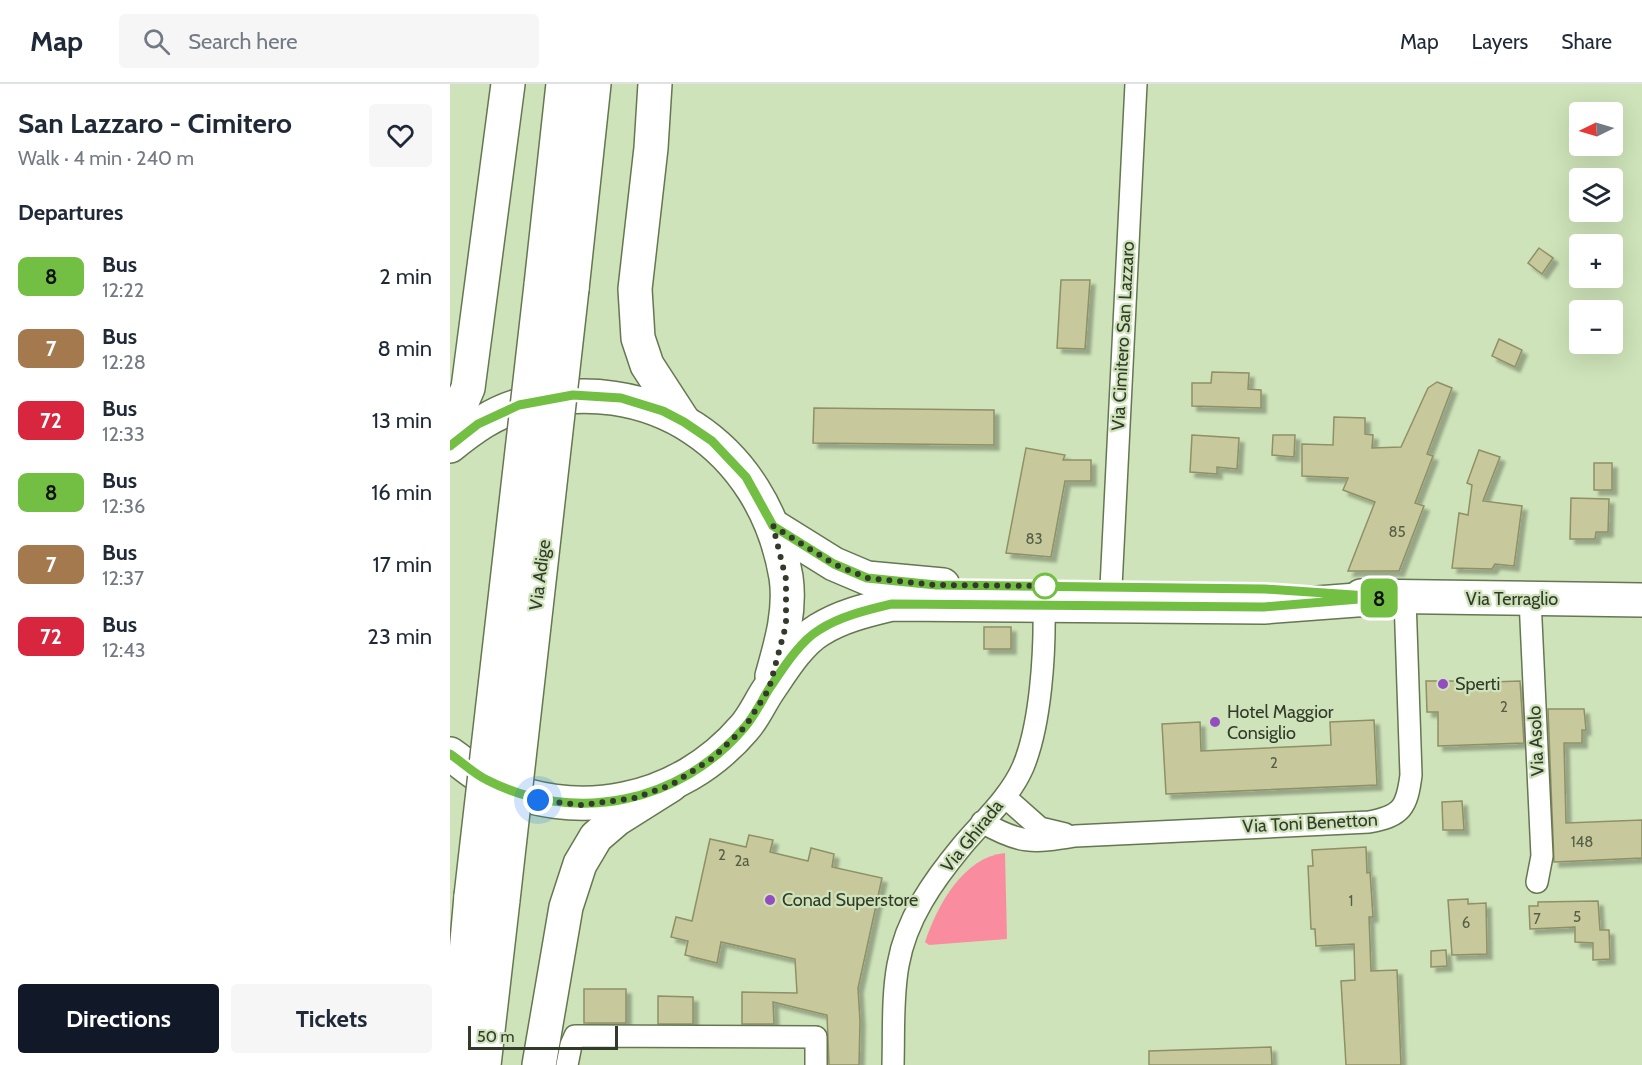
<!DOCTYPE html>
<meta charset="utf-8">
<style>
body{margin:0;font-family:Cabin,sans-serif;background:#f6f6f7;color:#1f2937;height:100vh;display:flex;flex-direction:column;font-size:22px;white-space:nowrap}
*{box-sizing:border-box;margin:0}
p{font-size:20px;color:#747a83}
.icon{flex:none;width:33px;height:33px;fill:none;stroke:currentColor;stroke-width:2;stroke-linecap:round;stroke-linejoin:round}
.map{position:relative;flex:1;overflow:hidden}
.sheet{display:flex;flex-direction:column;background:#fff;width:450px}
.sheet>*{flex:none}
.badge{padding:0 12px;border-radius:9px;font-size:21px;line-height:39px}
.needle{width:39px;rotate:265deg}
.fabs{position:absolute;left:1119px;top:18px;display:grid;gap:12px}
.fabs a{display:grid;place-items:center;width:54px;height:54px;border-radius:6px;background:#fff;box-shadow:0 6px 24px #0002;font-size:30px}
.scale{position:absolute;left:18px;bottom:15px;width:150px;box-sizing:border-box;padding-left:6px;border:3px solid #323a2a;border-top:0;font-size:16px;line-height:21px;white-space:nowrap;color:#323a2a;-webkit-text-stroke:4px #cee3b9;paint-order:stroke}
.you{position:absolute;width:30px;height:30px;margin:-15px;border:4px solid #fff;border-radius:50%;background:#1a73e8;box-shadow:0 0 0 9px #1a73e833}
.map>.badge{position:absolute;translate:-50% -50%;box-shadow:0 0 0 3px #fff}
h2{padding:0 18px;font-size:22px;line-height:54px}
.round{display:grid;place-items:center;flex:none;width:63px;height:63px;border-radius:6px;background:#f6f6f7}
.headline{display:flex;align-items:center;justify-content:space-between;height:102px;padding:0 18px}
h1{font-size:28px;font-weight:700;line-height:45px}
.action{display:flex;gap:12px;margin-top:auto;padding:12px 18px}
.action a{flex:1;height:69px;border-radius:6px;background:#111827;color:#fff;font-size:24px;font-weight:700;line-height:69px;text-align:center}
.action a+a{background:#f6f6f7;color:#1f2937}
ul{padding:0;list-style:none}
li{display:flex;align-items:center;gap:18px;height:72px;padding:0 18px}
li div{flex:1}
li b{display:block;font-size:22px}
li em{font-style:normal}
li .badge{min-width:66px;font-weight:700;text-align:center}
header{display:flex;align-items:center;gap:36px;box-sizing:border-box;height:84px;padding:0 30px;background:#fff;border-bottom:2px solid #e0e1e3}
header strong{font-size:28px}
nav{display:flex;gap:33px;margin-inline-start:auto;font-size:21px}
.search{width:420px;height:54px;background:#f6f6f7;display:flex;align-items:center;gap:15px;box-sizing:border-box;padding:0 21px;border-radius:6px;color:#747a83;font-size:22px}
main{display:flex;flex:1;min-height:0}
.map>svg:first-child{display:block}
</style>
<header>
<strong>Map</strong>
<div class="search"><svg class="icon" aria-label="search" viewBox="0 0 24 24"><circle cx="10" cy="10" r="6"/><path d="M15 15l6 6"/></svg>Search here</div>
<nav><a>Map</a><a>Layers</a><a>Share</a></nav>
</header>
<main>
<section class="sheet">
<div class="headline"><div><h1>San Lazzaro - Cimitero</h1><p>Walk · 4 min · 240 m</p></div><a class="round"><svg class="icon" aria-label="heart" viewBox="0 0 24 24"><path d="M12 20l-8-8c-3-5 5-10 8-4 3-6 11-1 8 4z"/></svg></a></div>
<h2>Departures</h2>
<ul>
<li><span class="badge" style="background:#72bf44;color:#111">8</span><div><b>Bus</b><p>12:22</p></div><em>2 min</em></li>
<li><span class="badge" style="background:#a4794e;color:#fff">7</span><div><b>Bus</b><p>12:28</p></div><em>8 min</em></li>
<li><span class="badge" style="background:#d7263d;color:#fff">72</span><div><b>Bus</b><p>12:33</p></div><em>13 min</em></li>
<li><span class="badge" style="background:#72bf44;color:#111">8</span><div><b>Bus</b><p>12:36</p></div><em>16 min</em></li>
<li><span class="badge" style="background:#a4794e;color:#fff">7</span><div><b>Bus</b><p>12:37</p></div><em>17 min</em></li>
<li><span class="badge" style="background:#d7263d;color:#fff">72</span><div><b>Bus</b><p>12:43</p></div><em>23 min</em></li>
</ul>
<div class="action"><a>Directions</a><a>Tickets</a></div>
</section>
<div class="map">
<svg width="1192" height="981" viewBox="0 0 1192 981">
<defs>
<filter id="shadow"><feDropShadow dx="5" dy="5" stdDeviation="1.5" flood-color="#0004"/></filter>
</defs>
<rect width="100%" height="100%" fill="#cee3b9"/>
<!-- green -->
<path fill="#fa8c9f" d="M 555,769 L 557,855 L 479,861 L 475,858 C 487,822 513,773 555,769 Z"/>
<!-- building -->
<g fill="#c7c99c" stroke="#8f9065" stroke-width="1.5" filter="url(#shadow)">
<path d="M 1089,164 L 1103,174 L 1092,190 L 1078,179 Z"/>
<path d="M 611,196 L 640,196 L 635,265 L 607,264 Z"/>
<path d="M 1049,255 L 1072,266 L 1065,283 L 1042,272 Z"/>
<path d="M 762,288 L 799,289 L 798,305 L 811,306 L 811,324 L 742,322 L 742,299 L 761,299 Z"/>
<path d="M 987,298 L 1002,304 L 977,370 L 983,372 L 965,419 L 974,422 L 949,487 L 898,487 L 925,418 L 893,406 L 898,394 L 852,392 L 852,360 L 883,361 L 884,333 L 915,334 L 915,350 L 923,351 L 922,364 L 951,363 L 978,304 Z"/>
<path d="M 364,324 L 544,326 L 544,361 L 363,359 Z"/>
<path d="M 742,351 L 789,354 L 787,385 L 767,383 L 767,390 L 740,388 Z"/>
<path d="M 823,351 L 845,351 L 844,373 L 822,371 Z"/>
<path d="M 576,364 L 615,371 L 613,376 L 641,376 L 641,397 L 615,397 L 601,473 L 556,469 Z"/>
<path d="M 1029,366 L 1050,373 L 1033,417 L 1072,422 L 1064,482 L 1045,480 L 1042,485 L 1002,484 L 1009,429 L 1018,431 L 1022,401 L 1017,399 Z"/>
<rect x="1144" y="379" width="18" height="27"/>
<path d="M 1121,414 L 1159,415 L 1158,448 L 1146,448 L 1145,455 L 1120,455 Z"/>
<rect x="534" y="543" width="27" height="22"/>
<path d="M 976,597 L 1013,597 L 1013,599 L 1070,597 L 1074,659 L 988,662 L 988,628 L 977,628 Z"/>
<path d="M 1098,625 L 1134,625 L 1136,646 L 1132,646 L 1132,659 L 1114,659 L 1116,739 L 1192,736 L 1192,774 L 1104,778 Z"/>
<path d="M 924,636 L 927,701 L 716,710 L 712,640 L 750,638 L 751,667 L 881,661 L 880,638 Z"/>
<path d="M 1012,717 L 1014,746 L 993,746 L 992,718 Z"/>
<path d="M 299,751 L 323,756 L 320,768 L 358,777 L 361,764 L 384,770 L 382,783 L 432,794 L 408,904 L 410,937 L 409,981 L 379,981 L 377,931 L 323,918 L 324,940 L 292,940 L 292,908 L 347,909 L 345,875 L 271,858 L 267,879 L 235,871 L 238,857 L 221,853 L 226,833 L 242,837 L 260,755 L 296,763 Z"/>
<path d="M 916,763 L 917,789 L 920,788 L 923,833 L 919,833 L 921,887 L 947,886 L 951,981 L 896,981 L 891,897 L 905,896 L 904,860 L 866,862 L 865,845 L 861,845 L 858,782 L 863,782 L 862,766 Z"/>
<path d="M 1018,815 L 1018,820 L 1036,819 L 1037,870 L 1002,871 L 998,816 Z"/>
<path d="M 1148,817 L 1150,846 L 1159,846 L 1160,875 L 1143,876 L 1143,859 L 1125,858 L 1125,843 L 1080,845 L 1079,822 L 1088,822 L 1088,818 Z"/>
<path d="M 996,866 L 997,882 L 981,883 L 981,867 Z"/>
<rect x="134" y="905" width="42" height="34"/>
<path d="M 208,912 L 243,913 L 243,940 L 208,940 Z"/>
<path d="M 821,963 L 822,981 L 699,981 L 699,967 Z"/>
</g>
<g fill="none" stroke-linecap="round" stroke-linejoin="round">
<!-- minor casing -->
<g stroke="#647751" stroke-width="24">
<g id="minor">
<path d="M 661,503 L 686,0"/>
<path d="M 1080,515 L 1092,772 L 1087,798"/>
<path d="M 555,713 L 590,744 L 615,750"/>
<path d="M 532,738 C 570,760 583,759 625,752 L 919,738 C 952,732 957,723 961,691 L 955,514"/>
<path d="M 117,981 L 121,961 L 125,952 L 366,953 L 366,981"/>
<path d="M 443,981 C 444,948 442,914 448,881 C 456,835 483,797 512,762 C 533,737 560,713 573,683 C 591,640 595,568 594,521"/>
</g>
</g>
<!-- primary casing -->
<g stroke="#647751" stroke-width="36">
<g id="primary">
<path d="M 0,362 C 21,345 44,328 71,321 C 200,285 314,362 336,493 C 341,527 331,560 322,592"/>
<path d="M 323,442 L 384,480 L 417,494 L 493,501"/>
<path d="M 911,512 L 1192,516"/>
<path d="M 0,670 C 12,678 24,690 37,696 C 125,741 230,719 294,644 C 304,633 310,618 319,605 C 332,586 349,558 369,546 C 391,532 417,526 442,520 L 814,523 L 933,514"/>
</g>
</g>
<!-- trunk casing -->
<g stroke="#647751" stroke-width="36">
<g id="trunk">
<path d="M 205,0 L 201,64 L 185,205 L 188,254 L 197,281 L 234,338"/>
<path d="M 91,201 L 113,0"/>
<path d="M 122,205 L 144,0"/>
<path d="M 0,346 L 18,304 L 58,0"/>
<path d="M 6,981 L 21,812"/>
<path d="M 34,981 L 53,816"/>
<path d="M 89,981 L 116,823 L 130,780 L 146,753 L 167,735 L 221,701"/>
</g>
</g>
<!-- minor -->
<use href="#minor" stroke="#fff" stroke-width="21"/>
<!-- primary -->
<use href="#primary" stroke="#fff" stroke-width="33"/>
<!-- trunk -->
<use href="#trunk" stroke="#fff" stroke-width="33"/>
<!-- trunk-bridge casing -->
<g stroke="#647751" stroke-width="36" stroke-linecap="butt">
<g id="trunk-bridge">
<path d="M 21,812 L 91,201"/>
<path d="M 53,816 L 122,205"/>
</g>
</g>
<!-- trunk-bridge -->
<use href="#trunk-bridge" stroke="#fff" stroke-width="33"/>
</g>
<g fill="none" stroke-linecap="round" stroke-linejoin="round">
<!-- line casing -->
<g stroke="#fff" stroke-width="14">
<path id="line" d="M 0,362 L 28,340 L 69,321 L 123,311 L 171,314 L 213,327 L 234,338 L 262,357 L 296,393 L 323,442 L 384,480 L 417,494 L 486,501 L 815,505 L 933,513 L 814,523 L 442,520 C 417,526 391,532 369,546 C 349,558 332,586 319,605 C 311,618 304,633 294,644 C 230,719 125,741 37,696 C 24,690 12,678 0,670"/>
</g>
<!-- line -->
<use href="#line" stroke="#72bf44" stroke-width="9"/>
<!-- walk -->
<path stroke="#323a2a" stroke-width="6" stroke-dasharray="0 10.8" d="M 88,716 L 132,721 L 185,714 L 221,701 L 263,674 L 295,643 L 319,605 L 336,541 L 336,495 L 323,442 L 384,480 L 417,494 L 486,501 L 595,502"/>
</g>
<!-- markers -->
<circle fill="#fff" stroke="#72bf44" stroke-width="3" cx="595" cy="502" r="12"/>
<g fill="#934dc0" stroke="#cee3b9" stroke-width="2">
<circle cx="993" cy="600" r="6"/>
<circle cx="765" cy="638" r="6"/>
<circle cx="320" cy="816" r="6"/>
</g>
<g text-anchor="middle" stroke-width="4.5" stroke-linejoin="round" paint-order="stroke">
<!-- number labels -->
<g font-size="15" fill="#575e46">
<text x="947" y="453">85</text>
<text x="584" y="460">83</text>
<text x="1054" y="628">2</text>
<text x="824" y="684">2</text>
<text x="1132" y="763">148</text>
<text x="272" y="776">2</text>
<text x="292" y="782">2a</text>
<text x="901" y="822">1</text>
<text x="1127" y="838">5</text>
<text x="1087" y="840">7</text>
<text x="1016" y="844">6</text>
</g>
<!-- street labels -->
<g font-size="18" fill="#323a2a" stroke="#cee3b9">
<text transform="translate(673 252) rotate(-87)" y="6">Via Cimitero San Lazzaro</text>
<text transform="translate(90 491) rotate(-83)" y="6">Via Adige</text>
<text x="1062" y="521">Via Terraglio</text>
<text transform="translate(1086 657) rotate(-93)" y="6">Via Asolo</text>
<text transform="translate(860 739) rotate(-3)" y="6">Via Toni Benetton</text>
<text transform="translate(522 752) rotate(-51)" y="6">Via Ghirada</text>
</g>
<!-- poi labels -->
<g font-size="18" fill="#323a2a" stroke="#cee3b9" text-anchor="start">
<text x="1005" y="606">Sperti</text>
<text x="777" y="634">Hotel Maggior<tspan x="777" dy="21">Consiglio</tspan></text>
<text x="332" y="822">Conad Superstore</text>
</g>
</g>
</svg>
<div class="fabs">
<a><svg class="needle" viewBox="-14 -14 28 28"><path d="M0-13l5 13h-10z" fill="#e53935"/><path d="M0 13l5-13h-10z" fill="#747a83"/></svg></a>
<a><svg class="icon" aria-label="layers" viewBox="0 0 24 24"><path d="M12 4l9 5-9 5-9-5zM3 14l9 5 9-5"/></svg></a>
<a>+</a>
<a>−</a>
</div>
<div class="scale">50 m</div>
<div class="you" style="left:88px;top:716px"></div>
<b class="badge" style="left:929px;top:514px;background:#72bf44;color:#111">8</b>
</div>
</main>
